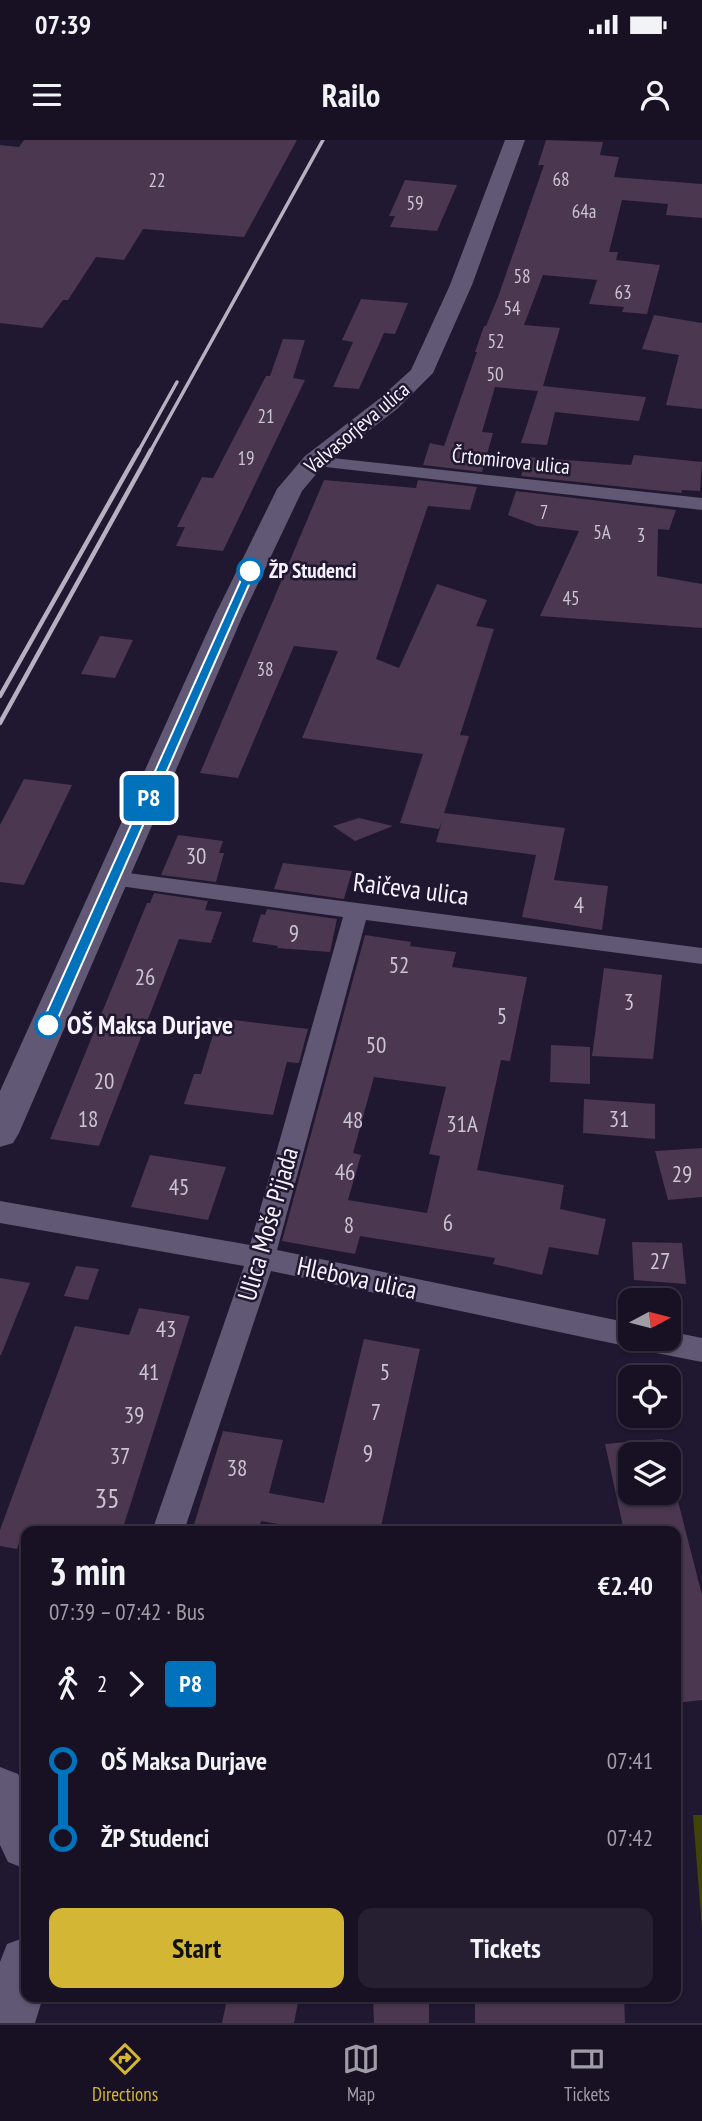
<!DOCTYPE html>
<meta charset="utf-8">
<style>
body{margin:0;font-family:"PT Sans Narrow",sans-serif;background:#251f31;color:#f1f3f6;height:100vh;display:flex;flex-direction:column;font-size:26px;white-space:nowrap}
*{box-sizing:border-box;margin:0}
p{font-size:23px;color:#9f9da6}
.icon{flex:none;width:38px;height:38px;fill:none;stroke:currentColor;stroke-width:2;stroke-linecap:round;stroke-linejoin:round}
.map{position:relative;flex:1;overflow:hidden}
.details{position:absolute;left:21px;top:1386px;width:660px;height:476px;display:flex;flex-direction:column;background:#181124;border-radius:14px;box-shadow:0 2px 5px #0004,0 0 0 2px #363141}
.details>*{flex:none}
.badge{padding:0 14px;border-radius:5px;font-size:24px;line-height:46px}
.needle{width:46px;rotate:83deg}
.tools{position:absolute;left:618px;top:1148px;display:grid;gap:14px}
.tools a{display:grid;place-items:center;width:63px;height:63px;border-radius:14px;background:#181124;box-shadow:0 2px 5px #0004,0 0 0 2px #363141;font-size:35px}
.map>.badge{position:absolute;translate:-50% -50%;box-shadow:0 0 0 4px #fff}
.legs{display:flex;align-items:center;gap:10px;height:77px;padding:0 28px;font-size:23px}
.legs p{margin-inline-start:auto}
.summary{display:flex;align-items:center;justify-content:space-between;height:119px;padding:0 28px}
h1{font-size:38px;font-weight:700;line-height:52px}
.action{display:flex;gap:14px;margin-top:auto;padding:14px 28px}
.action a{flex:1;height:80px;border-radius:14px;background:#d4b635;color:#111;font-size:28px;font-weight:700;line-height:80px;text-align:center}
.action a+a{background:#251f31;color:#f1f3f6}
ul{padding:0 28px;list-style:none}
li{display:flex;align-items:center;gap:24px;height:77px;font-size:26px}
li i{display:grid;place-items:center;width:10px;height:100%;margin:0 9px;background:currentColor}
li i::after{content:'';width:18px;height:18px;margin:-9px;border:5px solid;border-radius:50%;background:#181124}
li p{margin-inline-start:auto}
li:first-child i{background:linear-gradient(#0000 50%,currentColor 0)}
li:last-child i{background:linear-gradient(currentColor 50%,#0000 0)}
.status{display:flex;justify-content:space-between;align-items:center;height:49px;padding:0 35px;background:#181124;direction:ltr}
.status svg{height:19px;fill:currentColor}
header{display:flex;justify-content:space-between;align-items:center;height:91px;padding:0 28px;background:#181124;font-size:32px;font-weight:700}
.menu{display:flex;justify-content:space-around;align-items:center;height:98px;border-top:2px solid #363141;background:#181124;font-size:19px;color:#9f9da6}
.menu a{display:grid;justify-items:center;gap:4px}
.menu .current{color:#d4b635}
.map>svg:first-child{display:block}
</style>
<div class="status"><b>07:39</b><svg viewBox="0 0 49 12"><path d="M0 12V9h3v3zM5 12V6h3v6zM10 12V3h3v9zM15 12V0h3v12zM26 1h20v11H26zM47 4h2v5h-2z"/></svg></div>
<header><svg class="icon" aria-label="menu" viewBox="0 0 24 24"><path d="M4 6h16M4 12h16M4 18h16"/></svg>Railo<svg class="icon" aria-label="person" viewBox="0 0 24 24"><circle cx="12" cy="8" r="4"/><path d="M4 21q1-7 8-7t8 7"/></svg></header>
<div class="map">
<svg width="702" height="1883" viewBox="0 0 702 1883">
<rect width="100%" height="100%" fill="#201730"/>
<!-- green -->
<path fill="#40440b" d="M 693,1675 L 702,1675 L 702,1789 Z"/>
<!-- building -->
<g fill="#4b374f" fill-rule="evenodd">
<path d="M 24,0 L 297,0 L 244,97 L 143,89 L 124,120 L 96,117 L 68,160 L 63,160 L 42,188 L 0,183 L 0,5 L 19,7 Z"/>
<path d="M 546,0 L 603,2 L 600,15 L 619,17 L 614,37 L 702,44 L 702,78 L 666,75 L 668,64 L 622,60 L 609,112 L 618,112 L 616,120 L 660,125 L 647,174 L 622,172 L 624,167 L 589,164 L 597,140 L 543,135 L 524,185 L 560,188 L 543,246 L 646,257 L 639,281 L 555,272 L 547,305 L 521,303 L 538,251 L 495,247 L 482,292 L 493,293 L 482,332 L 423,325 L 430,303 L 444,306 L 477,212 L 475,212 L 484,186 L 486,186 L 498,157 L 544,25 L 538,25 Z"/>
<path d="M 405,40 L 457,45 L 437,91 L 390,87 L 395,76 L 389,76 Z"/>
<path d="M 361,159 L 408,163 L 395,194 L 384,193 L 359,249 L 333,247 L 353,202 L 342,200 Z"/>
<path d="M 654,175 L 702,183 L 702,269 L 666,265 L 679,215 L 642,209 Z"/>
<path d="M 283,199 L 305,200 L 293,238 L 305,240 L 223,411 L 176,406 L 185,387 L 177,387 L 202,337 L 213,338 L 266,236 L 270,236 Z"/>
<path d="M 634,315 L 702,322 L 700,351 L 682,350 L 681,353 L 521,336 L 527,317 L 631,325 Z"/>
<path d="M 324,340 L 416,348 L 418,340 L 477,347 L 470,370 L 428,366 L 376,519 L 399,528 L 437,444 L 487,460 L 476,486 L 494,489 L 460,595 L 469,596 L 444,673 L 565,688 L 554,740 L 608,746 L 602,790 L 522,777 L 536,715 L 436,702 L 442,681 L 439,689 L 400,683 L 423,614 L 302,598 L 338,511 L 294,506 L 238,638 L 200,633 Z"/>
<path d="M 516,351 L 676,370 L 669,390 L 658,389 L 657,436 L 702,444 L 702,488 L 540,476 L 579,391 L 537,386 L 508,375 Z"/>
<path d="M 100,496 L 133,500 L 115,538 L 81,534 Z"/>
<path d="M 24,639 L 72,645 L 24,745 L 0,742 L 0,685 Z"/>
<path d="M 359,678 L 393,686 L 355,701 L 333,686 Z"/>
<path d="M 178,695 L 223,701 L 219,713 L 224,713 L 216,742 L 161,735 Z"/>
<path d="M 283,723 L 352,731 L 344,759 L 274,749 Z"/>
<path d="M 154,753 L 208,761 L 205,770 L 222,772 L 211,803 L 179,799 L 99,1006 L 50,999 L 147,763 L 150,763 Z"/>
<path d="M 267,769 L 337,779 L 330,812 L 277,808 L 278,806 L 252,802 L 261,774 L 265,775 Z"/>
<path d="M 365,795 L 411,802 L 410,806 L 456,812 L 452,827 L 527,837 L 510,921 L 501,920 L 477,1030 L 564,1045 L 560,1069 L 606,1079 L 598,1115 L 549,1107 L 542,1135 L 493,1124 L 495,1118 L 360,1096 L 355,1114 L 282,1101 ZM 374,937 L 446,947 L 429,1014 L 440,1016 L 427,1073 L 348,1060 L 361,1015 L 353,1013 Z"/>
<path d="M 604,828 L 662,835 L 653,919 L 592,916 Z"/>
<path d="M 218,878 L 308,889 L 299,923 L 287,922 L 273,975 L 184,964 L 194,934 L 201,934 Z"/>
<path d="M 551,905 L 590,907 L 590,944 L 550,942 Z"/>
<path d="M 584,959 L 655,964 L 655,999 L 583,993 Z"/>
<path d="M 702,1008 L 702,1057 L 668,1060 L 655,1011 Z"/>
<path d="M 150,1015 L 226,1027 L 208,1080 L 131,1067 Z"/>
<path d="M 632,1102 L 682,1103 L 686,1144 L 634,1140 Z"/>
<path d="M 76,1126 L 99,1129 L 88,1160 L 64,1156 Z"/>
<path d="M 0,1138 L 30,1143 L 1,1215 L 0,1215 Z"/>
<path d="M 139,1168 L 190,1176 L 122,1391 L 23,1391 L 17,1409 L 0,1406 L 0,1390 L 75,1186 L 129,1195 Z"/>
<path d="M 364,1199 L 420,1209 L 380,1391 L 318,1391 L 261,1381 L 258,1391 L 192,1391 L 223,1291 L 283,1300 L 269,1353 L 324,1363 Z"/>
<path d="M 663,1299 L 667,1314 L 630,1314 L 630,1353 L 668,1353 L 668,1322 L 702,1455 L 702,1560 L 676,1563 L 676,1391 L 624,1391 L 605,1304 Z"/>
<path d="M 242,1857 L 299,1857 L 294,1883 L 222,1883 L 227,1859 L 241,1861 Z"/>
<path d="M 373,1857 L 429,1857 L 429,1883 L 374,1883 Z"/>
<path d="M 475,1857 L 624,1857 L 625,1883 L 475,1883 Z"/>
</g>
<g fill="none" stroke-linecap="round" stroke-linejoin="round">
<!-- street -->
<g fill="#615875" fill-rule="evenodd">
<path d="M 314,316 L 702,358 L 702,370 L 308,325 L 305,321 Z"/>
<path d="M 113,731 L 702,808 L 702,824 L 366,780 L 277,1110 L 630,1183 L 630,1199 L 668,1199 L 668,1191 L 702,1198 L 702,1222 L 646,1211 L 635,1205 L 630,1207 L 271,1131 L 184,1391 L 152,1391 L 244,1126 L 0,1083 L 0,1061 L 250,1105 L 343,777 L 105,744 L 101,739 L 105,734 Z"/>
</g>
<!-- secondary -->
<g fill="#615875" fill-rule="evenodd">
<path d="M 505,0 L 525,0 L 472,145 L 433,233 L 397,269 L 323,326 L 302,351 L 243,475 L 19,993 L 13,1003 L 0,1007 L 0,951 L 215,475 L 277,349 L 305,316 L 379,259 L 411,230 L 450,145 Z"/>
<path d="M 0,1627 L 18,1634 L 26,1651 L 26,1729 L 8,1722 L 0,1705 Z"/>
<path d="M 26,1797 L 26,1857 L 43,1857 L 35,1883 L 0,1883 L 0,1822 L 7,1804 Z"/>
</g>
<!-- rail-far1 -->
<g stroke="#b6b1c1" stroke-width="3.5">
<path d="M 138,312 L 177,242"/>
<path d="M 150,312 L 323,0"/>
</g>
<!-- rail -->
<g stroke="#b6b1c1" stroke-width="4.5">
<path d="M 0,556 L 139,310"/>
<path d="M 0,583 L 151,310"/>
</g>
</g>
<!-- line-1 -->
<path fill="#0072bc" stroke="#fff" stroke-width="2" d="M 250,427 L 255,431 L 55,885 L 53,888 L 43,888 L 41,885 L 245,431 Z"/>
<!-- markers -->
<g fill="#fff" stroke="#0072bc" stroke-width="3.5">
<circle cx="250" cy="431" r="12"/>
<circle cx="48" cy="885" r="12"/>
</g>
<g text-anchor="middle" stroke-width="5" stroke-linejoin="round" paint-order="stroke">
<!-- far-number labels -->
<g font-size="19" fill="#cbc4d2">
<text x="561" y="46">68</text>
<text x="157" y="47">22</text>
<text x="415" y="70">59</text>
<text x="584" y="78">64a</text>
<text x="522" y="143">58</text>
<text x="623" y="159">63</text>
<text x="512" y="175">54</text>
<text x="496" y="208">52</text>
<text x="495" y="241">50</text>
<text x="266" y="283">21</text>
<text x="246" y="325">19</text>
<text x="544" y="379">7</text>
<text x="602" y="399">5A</text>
<text x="641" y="402">3</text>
<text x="571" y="465">45</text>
<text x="265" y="536">38</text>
</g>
<!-- far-street labels -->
<g font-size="21" fill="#f6f3fe" stroke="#201730">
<text transform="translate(357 288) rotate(-40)" y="7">Valvasorjeva ulica</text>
<text transform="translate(511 321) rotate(6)" y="7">Črtomirova ulica</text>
</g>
<!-- far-stop labels -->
<g font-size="21" font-weight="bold" fill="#f6f3fe" stroke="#201730" text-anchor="start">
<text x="269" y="438">ŽP Studenci</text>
</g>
<!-- number labels -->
<g font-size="23" fill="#cbc4d2">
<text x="196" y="724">30</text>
<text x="579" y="773">4</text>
<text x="294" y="801">9</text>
<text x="399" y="833">52</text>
<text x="145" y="845">26</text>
<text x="629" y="870">3</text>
<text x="502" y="884">5</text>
<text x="376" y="913">50</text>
<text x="104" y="949">20</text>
<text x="88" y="987">18</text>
<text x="619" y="987">31</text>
<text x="353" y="988">48</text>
<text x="462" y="992">31A</text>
<text x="345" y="1040">46</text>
<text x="682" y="1042">29</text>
<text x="179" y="1055">45</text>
<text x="448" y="1091">6</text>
<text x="349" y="1093">8</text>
<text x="660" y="1129">27</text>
<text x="166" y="1197">43</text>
<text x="149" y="1240">41</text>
<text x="385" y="1240">5</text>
<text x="376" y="1280">7</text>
<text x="134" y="1283">39</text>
<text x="368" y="1321">9</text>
<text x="120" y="1324">37</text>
<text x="237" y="1336">38</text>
</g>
<!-- street labels -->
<g font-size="26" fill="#f6f3fe" stroke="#201730">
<text transform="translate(411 749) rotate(7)" y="9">Raičeva ulica</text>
<text transform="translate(268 1084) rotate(-74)" y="9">Ulica Moše Pijada</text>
<text transform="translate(357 1138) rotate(12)" y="9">Hlebova ulica</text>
</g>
<!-- stop labels -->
<g font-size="26" font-weight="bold" fill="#f6f3fe" stroke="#201730" text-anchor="start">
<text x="67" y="894">OŠ Maksa Durjave</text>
</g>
<!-- near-number labels -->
<g font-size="28" fill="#cbc4d2">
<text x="107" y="1368">35</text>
</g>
</g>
</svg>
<div class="tools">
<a><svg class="needle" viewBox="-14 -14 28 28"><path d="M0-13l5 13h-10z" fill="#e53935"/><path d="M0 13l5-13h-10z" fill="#9f9da6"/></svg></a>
<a><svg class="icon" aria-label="locate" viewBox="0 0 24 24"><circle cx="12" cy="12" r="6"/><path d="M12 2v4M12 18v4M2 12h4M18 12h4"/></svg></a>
<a><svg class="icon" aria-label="layers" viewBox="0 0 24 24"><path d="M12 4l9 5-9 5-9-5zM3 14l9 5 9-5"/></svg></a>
</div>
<b class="badge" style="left:149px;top:658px;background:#0072bc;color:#fff">P8</b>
<section class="details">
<div class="summary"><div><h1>3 min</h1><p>07:39 – 07:42 · Bus</p></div><b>€2.40</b></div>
<div class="legs"><svg class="icon" aria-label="walk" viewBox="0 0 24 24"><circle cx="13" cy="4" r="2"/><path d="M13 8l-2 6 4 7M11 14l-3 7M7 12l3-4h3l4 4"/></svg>2<svg class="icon" aria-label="forward" viewBox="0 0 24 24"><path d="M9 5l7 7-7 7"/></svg><b class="badge" style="background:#0072bc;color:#fff">P8</b></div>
<ul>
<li><i style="color:#0072bc"></i><b>OŠ Maksa Durjave</b><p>07:41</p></li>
<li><i style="color:#0072bc"></i><b>ŽP Studenci</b><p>07:42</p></li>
</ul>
<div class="action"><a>Start</a><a>Tickets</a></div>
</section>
</div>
<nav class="menu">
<a class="current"><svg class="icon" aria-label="directions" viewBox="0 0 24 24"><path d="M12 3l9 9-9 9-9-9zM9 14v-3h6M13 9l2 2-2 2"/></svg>Directions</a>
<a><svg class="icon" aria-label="map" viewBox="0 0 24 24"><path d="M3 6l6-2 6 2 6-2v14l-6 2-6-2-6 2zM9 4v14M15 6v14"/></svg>Map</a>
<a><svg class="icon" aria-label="tickets" viewBox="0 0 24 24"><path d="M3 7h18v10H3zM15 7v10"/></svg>Tickets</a>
</nav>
